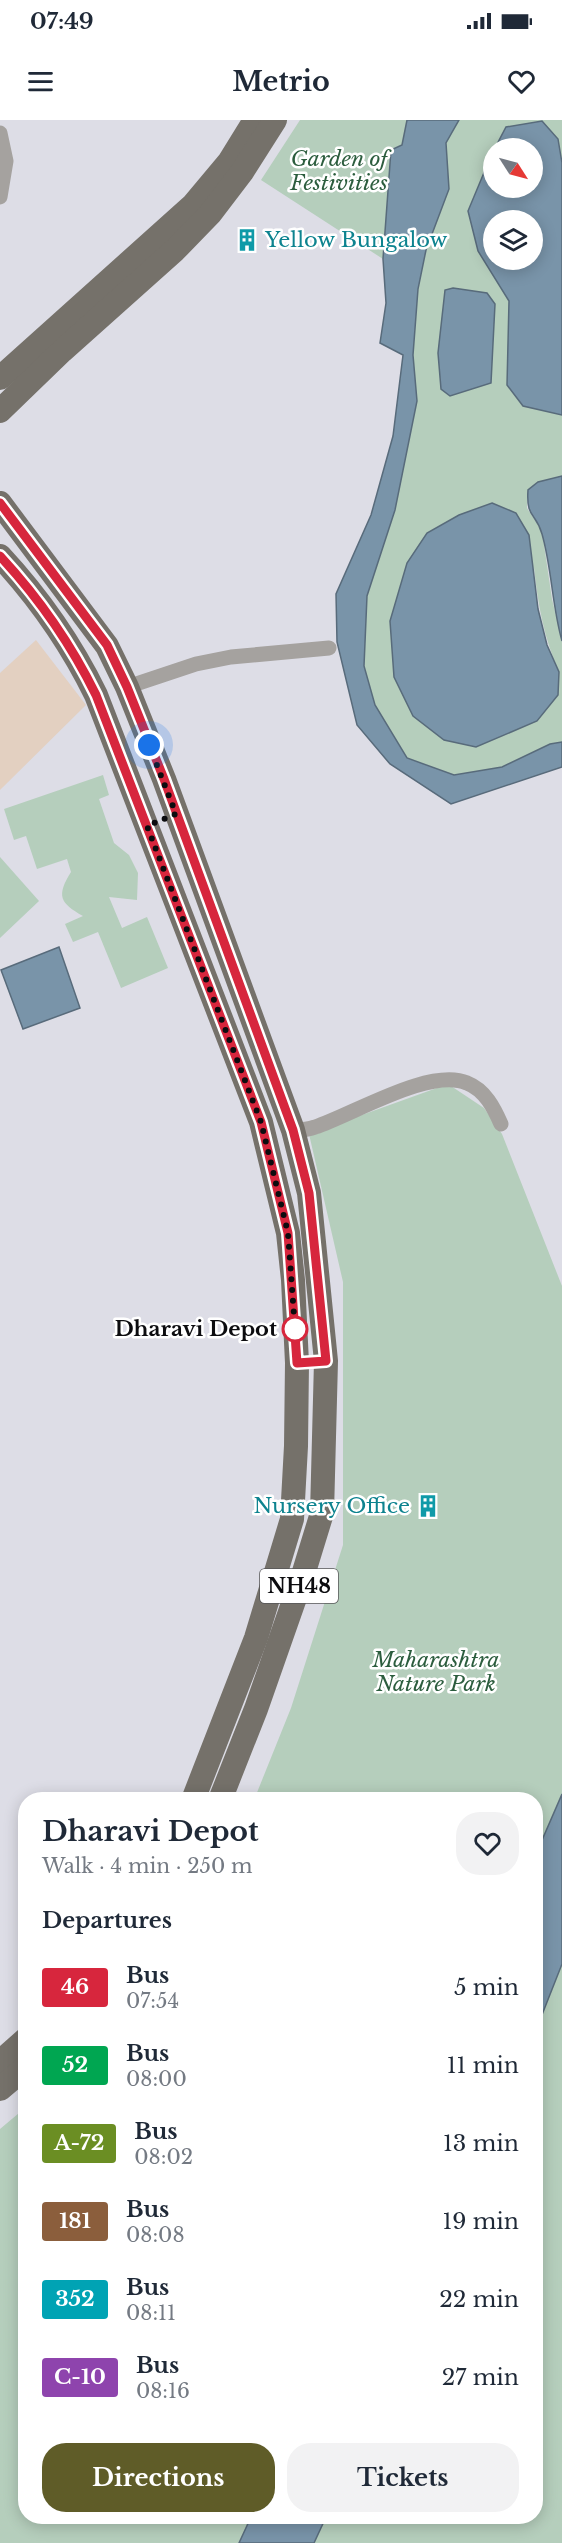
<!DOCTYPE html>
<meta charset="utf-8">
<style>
body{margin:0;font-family:"Libre Baskerville",serif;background:#f2f2f3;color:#1f2937;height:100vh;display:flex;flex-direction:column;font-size:22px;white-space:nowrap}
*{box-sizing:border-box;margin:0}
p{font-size:20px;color:#747a83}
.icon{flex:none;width:33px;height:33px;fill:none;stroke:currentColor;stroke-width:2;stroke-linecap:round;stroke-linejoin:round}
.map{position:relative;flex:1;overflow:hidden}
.sheet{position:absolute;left:18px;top:1672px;width:525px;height:732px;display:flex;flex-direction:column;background:#fff;border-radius:24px;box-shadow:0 3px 15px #0003}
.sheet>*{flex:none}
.badge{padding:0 12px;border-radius:4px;font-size:21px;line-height:39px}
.needle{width:39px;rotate:126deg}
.fabs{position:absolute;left:483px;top:18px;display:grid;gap:12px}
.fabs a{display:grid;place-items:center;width:60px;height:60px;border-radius:50%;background:#fff;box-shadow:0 3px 15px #0003;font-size:30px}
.you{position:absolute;width:30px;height:30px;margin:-15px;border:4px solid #fff;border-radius:50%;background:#1a73e8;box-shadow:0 0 0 9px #1a73e833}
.map>.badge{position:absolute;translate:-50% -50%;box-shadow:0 0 0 3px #fff}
h2{padding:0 24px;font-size:22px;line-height:54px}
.round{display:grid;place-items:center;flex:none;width:63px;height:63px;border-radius:24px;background:#f2f2f3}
.summary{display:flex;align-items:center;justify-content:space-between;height:102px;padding:0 24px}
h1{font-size:28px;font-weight:800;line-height:45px}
.primary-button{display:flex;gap:12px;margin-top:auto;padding:12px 24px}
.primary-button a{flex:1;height:69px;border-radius:24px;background:#5f5c28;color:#fff;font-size:24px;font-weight:800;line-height:69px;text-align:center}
.primary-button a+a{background:#f2f2f3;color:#1f2937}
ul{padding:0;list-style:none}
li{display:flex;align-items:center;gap:18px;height:78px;padding:0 24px}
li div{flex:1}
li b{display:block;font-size:22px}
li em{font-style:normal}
li .badge{min-width:66px;font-weight:700;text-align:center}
.status{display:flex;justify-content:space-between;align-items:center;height:42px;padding:0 30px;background:#fff;direction:ltr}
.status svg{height:16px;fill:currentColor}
header{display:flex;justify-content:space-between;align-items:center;height:78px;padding:0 24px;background:#fff;font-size:27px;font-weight:800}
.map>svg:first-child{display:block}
</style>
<div class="status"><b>07:49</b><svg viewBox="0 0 49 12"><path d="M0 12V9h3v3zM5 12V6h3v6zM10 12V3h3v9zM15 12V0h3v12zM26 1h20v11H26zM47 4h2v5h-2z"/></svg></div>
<header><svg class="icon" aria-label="menu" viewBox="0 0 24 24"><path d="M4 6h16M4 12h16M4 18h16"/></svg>Metrio<svg class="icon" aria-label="heart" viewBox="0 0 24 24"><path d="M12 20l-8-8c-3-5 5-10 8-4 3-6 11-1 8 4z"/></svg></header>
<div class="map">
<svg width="562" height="2423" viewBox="0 0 562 2423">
<rect width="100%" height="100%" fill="#dddde6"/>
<!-- commercial -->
<path fill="#e3d0c1" d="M 36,520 L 86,585 L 0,670 L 0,553 Z"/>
<!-- green -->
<g fill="#b5cebc" fill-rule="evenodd">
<path d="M 300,0 L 407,0 L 402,25 L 391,30 L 383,139 L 261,60 Z"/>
<path d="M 459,0 L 562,0 L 562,43 L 558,19 L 506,7 L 488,42 L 478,131 L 509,181 L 509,214 L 523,286 L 562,295 L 562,356 L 538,362 L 528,370 L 527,388 L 542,411 L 552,479 L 562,521 L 562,622 L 550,624 L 502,647 L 454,655 L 407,638 L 375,585 L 364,546 L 367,476 L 395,390 L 417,281 L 413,235 L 418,170 L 426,130 L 449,69 L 446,23 ZM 534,448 C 538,485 544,518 559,552 L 537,601 L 476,627 L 444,620 Z"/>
<path d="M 103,655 L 109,675 L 99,679 L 114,723 L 129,735 L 138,753 L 137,780 L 109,777 L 122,808 L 147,797 L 168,848 L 121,868 L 98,812 L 73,822 L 65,804 L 83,796 C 60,783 56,776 71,752 L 67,739 L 37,749 L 26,716 L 14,720 L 4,689 Z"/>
<path d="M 0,737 L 39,781 L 0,818 Z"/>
<path d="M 448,964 L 484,988 L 502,1014 L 562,1166 L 562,1674 L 536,1734 L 536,1680 L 254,1680 L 291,1588 L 343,1425 L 343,1162 L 309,1014 Z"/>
<path d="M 562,1844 L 562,2423 L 314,2423 L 326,2397 L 536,2397 L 536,1910 Z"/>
<path d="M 25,1988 L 26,2397 L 251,2397 L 239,2423 L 0,2423 L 0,2009 Z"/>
</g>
<!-- water -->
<g fill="#7994a9" stroke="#586b7b" stroke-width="1.5" fill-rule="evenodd">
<path d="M 407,0 L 459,0 L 446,23 L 449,69 L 426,130 L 418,169 L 413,235 L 417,281 L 395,390 L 367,476 L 364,546 L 375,585 L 407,638 L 454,655 L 502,647 L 550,624 L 562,622 L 562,647 L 451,684 L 390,644 L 357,605 L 337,522 L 336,474 L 371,395 L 393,316 L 403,235 L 380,223 L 386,183 L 383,139 L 391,30 L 402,25 Z"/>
<path d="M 542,1 L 558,19 L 562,43 L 562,295 L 523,286 L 507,265 L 509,181 L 478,131 L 468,91 L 493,31 L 494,68 L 532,68 L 532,28 L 495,28 L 506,7 ZM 494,100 L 532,100 L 532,140 L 494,140 Z"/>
<path d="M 453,168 L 487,173 L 495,184 L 491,263 L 450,276 L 441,269 L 438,233 L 445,170 Z"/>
<path d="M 562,356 L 562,521 C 552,486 552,449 542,414 C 536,392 526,399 528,370 L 538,362 Z"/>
<path d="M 492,383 L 516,393 L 529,415 L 538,489 L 547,525 L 559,552 L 558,575 L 537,601 L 476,627 L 444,620 L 413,596 L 394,557 L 390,501 L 407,443 L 427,413 L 459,395 Z"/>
<path d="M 59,827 L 80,888 L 23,909 L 1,850 Z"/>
<path d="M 562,1674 L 562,1844 L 536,1910 L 536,1734 Z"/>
<path d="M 251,2397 L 326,2397 L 314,2423 L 239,2423 Z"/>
</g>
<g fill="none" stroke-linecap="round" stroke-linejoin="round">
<!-- minor -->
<g stroke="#a5a29f" stroke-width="15">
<path d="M 0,13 L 6,41 L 0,77"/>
<path d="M 127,567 L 196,544 L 231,537 L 329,528"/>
<path d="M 293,1010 C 300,1010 308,1010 315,1007 C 354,994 430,947 467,963 C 485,970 494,988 501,1004"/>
</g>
<!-- primary -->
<g stroke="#75716a" stroke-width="24">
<path d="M 0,258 L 193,85 L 229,42 L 255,0"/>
<path d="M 0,291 L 62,231 L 175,130 L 210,94 L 242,52 L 275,0"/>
<path d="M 0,383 L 107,526 L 127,567 L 164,659 L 293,1010 L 309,1073 L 326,1241 L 322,1393 L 303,1455 L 256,1589 L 220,1680"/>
<path d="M 0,436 C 39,478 71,524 96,575 L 261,1002 L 288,1113 L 293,1160 L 297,1243 L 296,1326 L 292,1399 L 256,1518 L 193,1680"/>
<path d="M 0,1942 L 26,1919"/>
<path d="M 0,1969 L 26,1947"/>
</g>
</g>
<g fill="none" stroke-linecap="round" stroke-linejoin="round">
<!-- line casing -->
<g stroke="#fff" stroke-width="14">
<path id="line" d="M 0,383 L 107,525 L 127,567 L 164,659 L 293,1010 L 309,1073 L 326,1241 L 297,1243 L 288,1113 L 261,1002 L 96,575 C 71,524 39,478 0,436"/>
</g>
<!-- line -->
<use href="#line" stroke="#d7263d" stroke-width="9"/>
<!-- walk -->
<path stroke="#0c0c0f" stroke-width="6" stroke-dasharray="0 10.8" d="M 149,625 L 176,694 L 147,706 L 261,1002 L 288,1113 L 295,1209"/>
</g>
<!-- icons -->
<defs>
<g id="building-bare" transform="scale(1.8)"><path d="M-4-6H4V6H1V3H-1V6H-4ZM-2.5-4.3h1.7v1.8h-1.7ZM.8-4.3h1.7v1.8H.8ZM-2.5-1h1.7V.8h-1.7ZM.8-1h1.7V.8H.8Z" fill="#0f9aa8" stroke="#fff" stroke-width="2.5" paint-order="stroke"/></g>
</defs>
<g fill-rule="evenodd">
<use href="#building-bare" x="247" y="120"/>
<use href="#building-bare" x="428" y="1386"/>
</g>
<!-- markers -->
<circle fill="#fff" stroke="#d7263d" stroke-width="3" cx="295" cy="1209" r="12"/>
<g text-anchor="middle" stroke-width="5" stroke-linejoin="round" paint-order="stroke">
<!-- shield labels -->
<rect fill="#fff" stroke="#555557" stroke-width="1.5" x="260" y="1449" width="78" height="34" rx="4.5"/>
<g font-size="20" font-weight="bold" fill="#0c0c0f">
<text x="299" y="1473">NH48</text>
</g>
<!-- park labels -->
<g font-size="21" font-style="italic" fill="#2c5d3e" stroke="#fff">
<text x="339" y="46">Garden of<tspan x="339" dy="24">Festivities</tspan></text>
<text x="436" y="1547">Maharashtra<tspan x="436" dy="24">Nature Park</tspan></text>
</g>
<!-- culture labels -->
<g font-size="21" fill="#0d838f" stroke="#fff" text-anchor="start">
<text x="265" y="127">Yellow Bungalow</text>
<text x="410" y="1393" text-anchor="end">Nursery Office</text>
</g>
<!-- stop labels -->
<g font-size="21" font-weight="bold" fill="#0c0c0f" stroke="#fff" text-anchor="end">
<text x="277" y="1216">Dharavi Depot</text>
</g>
</g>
</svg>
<div class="fabs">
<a><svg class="needle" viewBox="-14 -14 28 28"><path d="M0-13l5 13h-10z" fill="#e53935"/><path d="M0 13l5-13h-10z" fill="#747a83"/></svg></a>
<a><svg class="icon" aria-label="layers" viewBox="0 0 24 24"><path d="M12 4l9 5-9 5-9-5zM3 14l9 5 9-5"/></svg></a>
</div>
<div class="you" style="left:149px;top:625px"></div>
<section class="sheet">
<div class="summary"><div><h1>Dharavi Depot</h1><p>Walk · 4 min · 250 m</p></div><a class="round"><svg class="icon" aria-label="heart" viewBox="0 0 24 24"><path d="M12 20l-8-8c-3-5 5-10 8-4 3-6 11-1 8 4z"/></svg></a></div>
<h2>Departures</h2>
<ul>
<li><span class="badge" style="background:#d7263d;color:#fff">46</span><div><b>Bus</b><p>07:54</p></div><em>5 min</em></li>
<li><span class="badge" style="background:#00a651;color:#fff">52</span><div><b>Bus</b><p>08:00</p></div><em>11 min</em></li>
<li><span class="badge" style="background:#6b8e23;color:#fff">A-72</span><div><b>Bus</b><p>08:02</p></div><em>13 min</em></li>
<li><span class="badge" style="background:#8b5e3c;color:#fff">181</span><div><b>Bus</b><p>08:08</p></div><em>19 min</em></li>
<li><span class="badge" style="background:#00a3b4;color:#fff">352</span><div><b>Bus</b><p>08:11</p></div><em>22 min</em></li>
<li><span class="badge" style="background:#8e44ad;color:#fff">C-10</span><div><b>Bus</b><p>08:16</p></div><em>27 min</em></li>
</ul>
<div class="primary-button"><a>Directions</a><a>Tickets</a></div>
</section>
</div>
